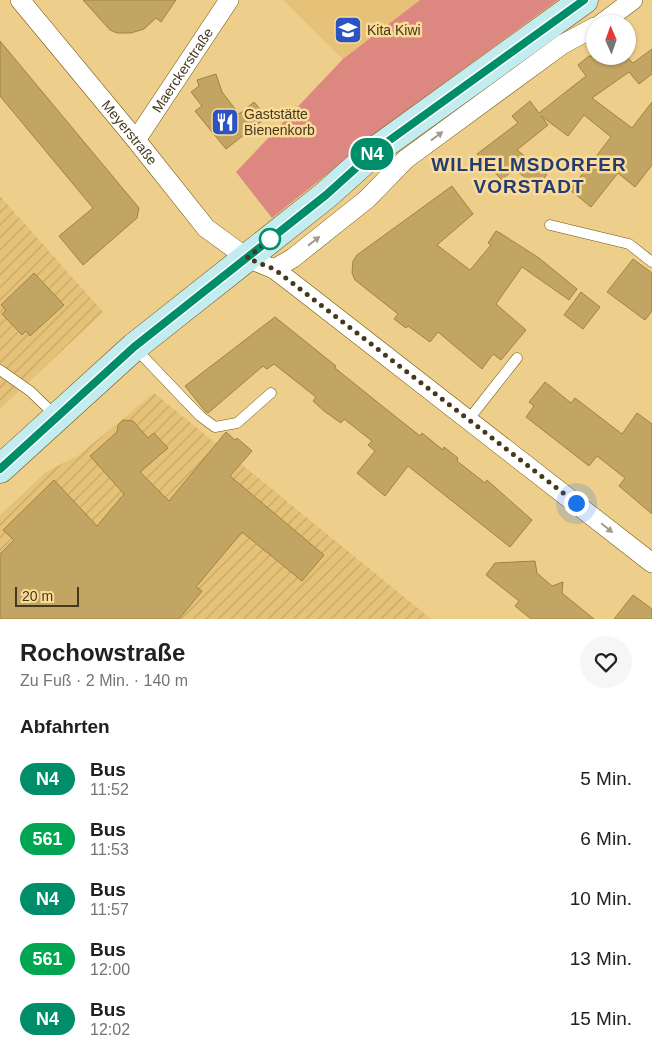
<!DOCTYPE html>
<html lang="de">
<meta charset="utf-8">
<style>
body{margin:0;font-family:Helvetica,sans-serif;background:#f6f6f6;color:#202124;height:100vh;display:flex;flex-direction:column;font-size:19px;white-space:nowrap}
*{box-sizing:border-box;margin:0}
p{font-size:16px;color:#757577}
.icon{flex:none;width:28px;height:28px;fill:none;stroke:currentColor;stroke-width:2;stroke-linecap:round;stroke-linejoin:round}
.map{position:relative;height:619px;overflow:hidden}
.sheet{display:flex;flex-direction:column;background:#fff;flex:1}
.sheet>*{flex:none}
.badge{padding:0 10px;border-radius:16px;font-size:18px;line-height:32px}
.needle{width:32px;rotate:358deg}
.tools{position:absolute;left:586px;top:15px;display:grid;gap:10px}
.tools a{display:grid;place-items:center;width:50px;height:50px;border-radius:50%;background:#fff;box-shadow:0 1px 4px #0004;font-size:25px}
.scale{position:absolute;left:15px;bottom:12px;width:64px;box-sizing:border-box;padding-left:5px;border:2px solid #45381d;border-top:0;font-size:14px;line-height:18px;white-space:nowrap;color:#45381d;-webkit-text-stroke:4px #fbdb98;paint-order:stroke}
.you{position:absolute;width:25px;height:25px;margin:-12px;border:4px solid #fff;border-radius:50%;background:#1a73e8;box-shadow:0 0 0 8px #1a73e833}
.map>.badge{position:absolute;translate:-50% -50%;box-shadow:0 0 0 2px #fff}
h2{padding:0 20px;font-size:19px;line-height:45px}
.round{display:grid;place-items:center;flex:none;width:52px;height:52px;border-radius:26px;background:#f6f6f6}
.head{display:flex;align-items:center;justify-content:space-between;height:85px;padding:0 20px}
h1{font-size:24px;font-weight:700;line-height:38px}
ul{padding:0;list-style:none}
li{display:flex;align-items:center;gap:15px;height:60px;padding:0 20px}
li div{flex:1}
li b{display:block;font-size:19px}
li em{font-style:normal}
li .badge{min-width:55px;font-weight:700;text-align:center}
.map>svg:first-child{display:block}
</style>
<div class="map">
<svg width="652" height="619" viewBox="0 0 652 619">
<defs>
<pattern id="industrial-furrows" width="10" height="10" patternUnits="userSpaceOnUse" patternTransform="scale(1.25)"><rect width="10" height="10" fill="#e5c278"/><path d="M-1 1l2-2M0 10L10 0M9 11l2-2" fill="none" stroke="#c6a767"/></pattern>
</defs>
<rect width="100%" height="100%" fill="#eece8b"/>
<!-- built -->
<path fill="#e5c278" d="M 283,0 L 420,0 L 343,59 Z"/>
<!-- industrial -->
<g fill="url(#industrial-furrows)">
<path d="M 0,196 L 103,312 L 0,409 Z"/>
<path d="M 154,393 L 431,619 L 0,619 L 0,515 L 46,472 L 79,455 Z"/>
</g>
<!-- green -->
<path fill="#dc8780" d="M 420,0 L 558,0 L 418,102 L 272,218 L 236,172 L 343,59 Z"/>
<!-- building -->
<g fill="#c3a563" stroke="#a08341">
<path d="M 83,0 L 176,0 L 161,22 L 156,18 L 144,29 L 131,33 L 117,33 L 110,30 Z"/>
<path d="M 0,41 L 139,208 L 137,218 L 83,265 L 59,236 L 93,208 L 0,96 Z"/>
<path d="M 652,49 L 652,74 L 639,84 L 629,72 L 592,98 L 632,128 L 652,102 L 652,165 L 635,187 L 618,173 L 591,207 L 570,190 L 611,137 L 584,115 L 568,136 L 541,116 L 548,125 L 517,150 L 547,174 L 538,187 L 514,169 L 502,180 L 477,154 L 518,123 L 512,116 L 530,101 L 539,113 L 586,76 L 578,65 L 589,56 L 626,56 L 633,63 Z"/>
<path d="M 216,74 L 222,92 L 239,114 L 254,102 L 267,117 L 226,149 L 195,111 L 202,106 L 191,92 L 199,86 L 197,80 Z"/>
<path d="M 452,186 L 473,214 L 437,245 L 470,270 L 491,245 L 488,243 L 496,231 L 500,233 L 539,258 L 577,289 L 569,300 L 522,267 L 496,304 L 526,330 L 501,360 L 493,354 L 482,369 L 438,332 L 430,342 L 408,326 L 406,328 L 394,319 L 398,314 L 355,280 L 352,273 L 353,261 L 357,255 Z"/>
<path d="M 633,259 L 652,273 L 652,311 L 645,320 L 607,292 Z"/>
<path d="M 34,273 L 64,305 L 30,336 L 26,331 L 22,335 L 2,314 L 6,310 L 1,305 Z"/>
<path d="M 581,292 L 600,307 L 583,329 L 564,315 Z"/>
<path d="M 275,317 L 336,366 L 335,368 L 386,409 L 420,436 L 422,433 L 443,450 L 444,447 L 458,458 L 457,461 L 485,483 L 487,480 L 532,520 L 510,547 L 408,466 L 385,496 L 357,473 L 375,451 L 368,445 L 372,441 L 344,419 L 341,423 L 324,411 L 313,401 L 316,397 L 274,364 L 267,369 L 263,366 L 208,413 L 205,411 L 185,386 Z"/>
<path d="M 545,382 L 571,403 L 575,398 L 622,434 L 637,413 L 652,424 L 652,514 L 619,486 L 625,478 L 597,456 L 589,466 L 526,417 L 534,406 L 529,402 Z"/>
<path d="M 123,420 L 133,421 L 148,438 L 154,433 L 168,448 L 140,472 L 169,501 L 226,432 L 235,440 L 237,438 L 252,451 L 230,476 L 324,555 L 302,581 L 242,532 L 196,587 L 202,591 L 179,619 L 0,619 L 0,554 L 14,540 L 3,530 L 54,480 L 97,526 L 124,494 L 90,456 L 117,432 L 118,425 Z"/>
<path d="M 535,561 L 537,573 L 552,586 L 563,582 L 562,593 L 594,619 L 531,619 L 515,606 L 519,601 L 486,575 L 495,563 Z"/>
<path d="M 633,595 L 652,609 L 652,619 L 614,619 Z"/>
</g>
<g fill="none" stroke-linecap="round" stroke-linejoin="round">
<!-- lane casing -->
<g stroke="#715408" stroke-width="11">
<g id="lane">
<path d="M 550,225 L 629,244 L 652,262"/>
<path d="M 135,348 L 200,416 L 215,427 L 237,423 L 271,393"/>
<path d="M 0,370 L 30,391 L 56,416"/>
<path d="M 469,419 L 517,358"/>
</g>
</g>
<!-- street casing -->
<g stroke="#715408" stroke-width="20">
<g id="street">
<path id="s1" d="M 20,0 L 136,140 L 206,228 L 247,258 L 274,269 L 295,285 L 652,563"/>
<path d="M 601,24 L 633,0"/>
<path id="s2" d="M 136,140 L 229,0"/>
<path d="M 274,269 L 293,258 L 367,199 L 406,159 L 563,44 L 595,27"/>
</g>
</g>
<!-- secondary casing -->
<g stroke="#715408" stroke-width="29">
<path id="secondary" d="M 0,469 L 134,347 L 326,195 L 376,150 L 584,0"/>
</g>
<!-- lane -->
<use href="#lane" stroke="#fff" stroke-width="10"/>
<!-- street -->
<use href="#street" stroke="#fff" stroke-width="19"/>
<!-- secondary -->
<use href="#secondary" stroke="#c3ecf1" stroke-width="28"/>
</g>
<!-- one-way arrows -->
<defs><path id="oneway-solid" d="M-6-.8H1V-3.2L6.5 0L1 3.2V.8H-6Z" transform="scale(1.25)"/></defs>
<g fill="#a29c8e">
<use href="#oneway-solid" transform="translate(437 136) rotate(-36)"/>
<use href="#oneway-solid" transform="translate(314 241) rotate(-38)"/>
<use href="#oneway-solid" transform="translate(607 528) rotate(39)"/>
</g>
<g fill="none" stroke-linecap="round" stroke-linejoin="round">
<!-- line casing -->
<g stroke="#fff" stroke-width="11">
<path id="line" d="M 0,469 L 134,347 L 326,195 L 376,150 L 584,0"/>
</g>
<!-- line -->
<use href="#line" stroke="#008d6a" stroke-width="8"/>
<!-- walk -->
<path stroke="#45381d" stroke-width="5" stroke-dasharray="0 9" d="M 270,239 L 273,237 L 247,258 L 274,269 L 295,285 L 576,503"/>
</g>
<!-- icons -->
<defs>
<g id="school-square" transform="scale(1.4375)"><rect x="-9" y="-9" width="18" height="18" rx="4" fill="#2b53c2" stroke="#fbdb98"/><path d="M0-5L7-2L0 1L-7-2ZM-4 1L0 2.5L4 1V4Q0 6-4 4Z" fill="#fff"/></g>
<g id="restaurant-square" transform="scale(1.4375)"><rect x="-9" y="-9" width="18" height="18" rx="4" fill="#2b53c2" stroke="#fbdb98"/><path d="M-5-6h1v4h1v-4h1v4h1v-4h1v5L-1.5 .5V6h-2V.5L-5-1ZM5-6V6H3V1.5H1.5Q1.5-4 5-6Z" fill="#fff"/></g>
</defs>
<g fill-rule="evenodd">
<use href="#school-square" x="348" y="30"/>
<use href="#restaurant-square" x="225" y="122"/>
</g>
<!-- markers -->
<circle fill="#fff" stroke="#008d6a" stroke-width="2.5" cx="270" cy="239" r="10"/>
<g text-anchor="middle" stroke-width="5" stroke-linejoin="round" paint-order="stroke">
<!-- poi labels -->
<g font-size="14" fill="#45381d" stroke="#fbdb98" text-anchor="start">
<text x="367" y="35">Kita Kiwi</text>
<text x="244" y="119">Gaststätte<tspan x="244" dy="16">Bienenkorb</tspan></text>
</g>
<!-- street labels -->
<g font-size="14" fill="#45381d" stroke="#fbdb98">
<text dy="5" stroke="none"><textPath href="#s2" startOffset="84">Maerckerstraße</textPath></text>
<text dy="5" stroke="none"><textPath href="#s1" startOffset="172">Meyerstraße</textPath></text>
</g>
<!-- district labels -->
<g font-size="19" font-weight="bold" letter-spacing="1" fill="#253b73" stroke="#fbdb98">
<text x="529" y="171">WILHELMSDORFER<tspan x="529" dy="22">VORSTADT</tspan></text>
</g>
</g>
</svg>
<div class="tools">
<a><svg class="needle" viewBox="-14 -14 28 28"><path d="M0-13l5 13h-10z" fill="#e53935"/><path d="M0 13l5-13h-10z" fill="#757577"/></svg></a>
</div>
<div class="scale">20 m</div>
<div class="you" style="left:576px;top:503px"></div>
<b class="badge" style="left:372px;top:154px;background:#008d6a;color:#fff">N4</b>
</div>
<section class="sheet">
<div class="head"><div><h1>Rochowstraße</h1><p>Zu Fuß · 2 Min. · 140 m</p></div><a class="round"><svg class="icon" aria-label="heart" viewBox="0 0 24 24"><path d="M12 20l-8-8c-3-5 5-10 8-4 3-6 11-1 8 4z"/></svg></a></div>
<h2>Abfahrten</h2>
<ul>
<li><span class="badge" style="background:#008d6a;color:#fff">N4</span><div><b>Bus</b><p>11:52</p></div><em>5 Min.</em></li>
<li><span class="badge" style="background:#00a651;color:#fff">561</span><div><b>Bus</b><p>11:53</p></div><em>6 Min.</em></li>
<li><span class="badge" style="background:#008d6a;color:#fff">N4</span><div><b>Bus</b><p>11:57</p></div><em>10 Min.</em></li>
<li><span class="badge" style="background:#00a651;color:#fff">561</span><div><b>Bus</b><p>12:00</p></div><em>13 Min.</em></li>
<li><span class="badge" style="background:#008d6a;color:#fff">N4</span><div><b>Bus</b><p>12:02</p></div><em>15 Min.</em></li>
</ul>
</section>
